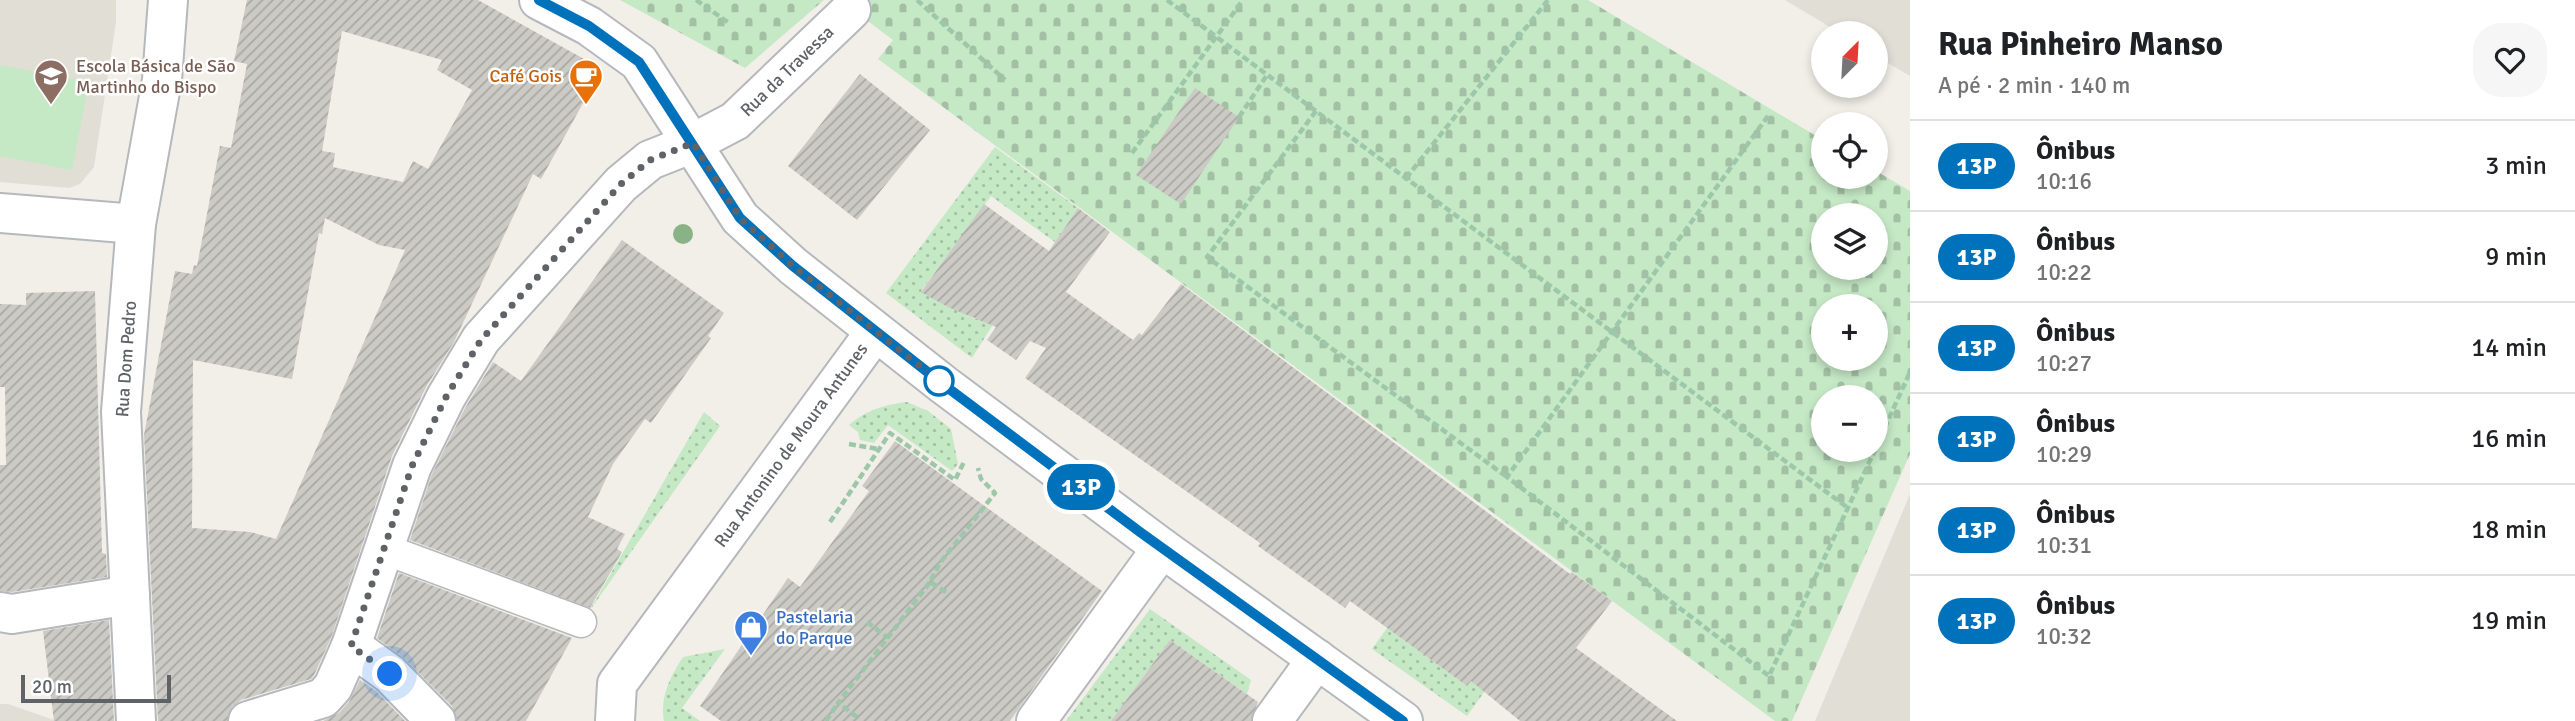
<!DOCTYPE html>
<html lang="pt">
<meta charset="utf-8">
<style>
body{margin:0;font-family:Signika,sans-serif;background:#f6f6f6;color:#202124;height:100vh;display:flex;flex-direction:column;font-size:26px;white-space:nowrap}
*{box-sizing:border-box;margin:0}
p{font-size:23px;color:#757577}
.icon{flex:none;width:38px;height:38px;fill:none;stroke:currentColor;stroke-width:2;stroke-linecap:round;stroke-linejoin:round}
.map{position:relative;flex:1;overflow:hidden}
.side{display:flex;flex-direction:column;background:#fff;width:665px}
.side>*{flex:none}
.badge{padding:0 14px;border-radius:23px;font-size:24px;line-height:46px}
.needle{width:46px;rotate:24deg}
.controls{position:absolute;left:1811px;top:21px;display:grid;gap:14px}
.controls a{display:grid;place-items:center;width:77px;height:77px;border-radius:50%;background:#fff;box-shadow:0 4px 10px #0003;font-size:35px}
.scale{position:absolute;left:21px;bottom:18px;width:150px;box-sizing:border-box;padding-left:7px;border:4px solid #5f6368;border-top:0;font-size:19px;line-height:24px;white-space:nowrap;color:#5f6368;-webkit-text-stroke:5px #fff;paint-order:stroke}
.you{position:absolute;width:35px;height:35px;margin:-18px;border:5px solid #fff;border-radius:50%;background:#1a73e8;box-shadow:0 0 0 10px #1a73e833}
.map>.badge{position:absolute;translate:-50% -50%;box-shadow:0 0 0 4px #fff}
.round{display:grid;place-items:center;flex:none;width:74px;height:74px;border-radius:28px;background:#f6f6f6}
.head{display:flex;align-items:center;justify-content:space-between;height:119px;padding:0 28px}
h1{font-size:33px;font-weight:700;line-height:52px}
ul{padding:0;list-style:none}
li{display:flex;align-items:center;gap:21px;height:91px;padding:0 28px;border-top:2px solid #e0e0e0}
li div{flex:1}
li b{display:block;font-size:26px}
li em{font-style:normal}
li .badge{min-width:77px;font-weight:700;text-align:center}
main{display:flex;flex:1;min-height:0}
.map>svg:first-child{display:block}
</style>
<main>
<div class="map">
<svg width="1910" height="721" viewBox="0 0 1910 721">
<defs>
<pattern id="grass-dots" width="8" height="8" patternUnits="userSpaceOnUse" patternTransform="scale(1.75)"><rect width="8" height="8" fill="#c5e8c5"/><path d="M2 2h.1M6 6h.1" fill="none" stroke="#a3c0a4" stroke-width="1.8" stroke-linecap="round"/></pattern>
<pattern id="cemetery-stones" width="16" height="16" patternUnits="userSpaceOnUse" patternTransform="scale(1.75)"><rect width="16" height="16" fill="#c5e8c5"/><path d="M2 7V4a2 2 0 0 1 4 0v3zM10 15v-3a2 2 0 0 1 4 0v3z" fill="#a3c0a4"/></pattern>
<pattern id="building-hatch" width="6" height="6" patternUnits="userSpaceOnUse" patternTransform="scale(1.75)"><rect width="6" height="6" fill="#cccac5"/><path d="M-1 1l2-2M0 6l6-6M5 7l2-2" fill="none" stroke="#a9a8a4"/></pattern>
</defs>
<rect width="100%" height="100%" fill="#f1efe8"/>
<!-- education -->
<g fill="#e1ded6">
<path d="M 0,0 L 116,0 L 116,22 L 94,167 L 80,184 L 69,188 L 0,182 Z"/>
<path d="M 1785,0 L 1910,0 L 1910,76 L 1876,56 L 1876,33 L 1840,33 Z"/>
<path d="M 1910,494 L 1910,721 L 1815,721 Z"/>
<path d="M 0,704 L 8,704 L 57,721 L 0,721 Z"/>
</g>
<!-- grass -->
<g fill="url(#grass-dots)">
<path d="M 995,147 L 1078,208 L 1055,242 L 991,196 L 921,291 L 975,319 L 997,318 L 972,358 L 886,293 Z"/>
<path d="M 907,402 L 928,411 L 951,429 L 958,464 L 952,471 L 888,425 L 874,443 L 860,440 L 858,432 L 849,425 C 867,410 883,405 907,402 Z"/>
<path d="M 704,412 L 720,426 L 588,613 Z"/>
<path d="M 1150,609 L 1251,680 L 1247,694 L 1170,640 L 1111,721 L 1066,721 Z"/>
<path d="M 1534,623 L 1467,716 L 1372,649 L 1387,628 L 1467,686 L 1511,625 Z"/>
<path d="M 725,649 L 682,708 L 700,721 L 664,721 C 660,697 670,677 683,657 Z"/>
</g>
<!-- cemetery -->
<g fill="url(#cemetery-stones)" fill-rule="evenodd">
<path d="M 620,0 L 824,0 L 745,68 Z"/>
<path d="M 840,0 L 1588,0 L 1823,140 L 1824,177 L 1876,177 L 1876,171 L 1910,191 L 1910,454 L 1792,721 L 1775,721 L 878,59 L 893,40 ZM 1824,215 L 1876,215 L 1876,268 L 1824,268 ZM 1824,306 L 1876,306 L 1876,359 L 1824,359 ZM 1824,397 L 1876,397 L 1876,450 L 1824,450 Z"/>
</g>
<!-- pitch -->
<path fill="#c5e8c5" d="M 0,65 L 89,82 L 72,170 L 0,156 Z"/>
<!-- building -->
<g fill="url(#building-hatch)" fill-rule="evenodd">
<path d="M 247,0 L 478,0 L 602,69 L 541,179 L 533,174 L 454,342 L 426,387 L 392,456 L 331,638 L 314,675 L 311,679 L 241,700 L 232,707 L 227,721 L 158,721 L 144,435 L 175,271 L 192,274 L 194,265 L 197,266 L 220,146 L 231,148 L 247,64 L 234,61 ZM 342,31 L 442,60 L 437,70 L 472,90 L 428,169 L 413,161 L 403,182 L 333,167 L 335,153 L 322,151 ZM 325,218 L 379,245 L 405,250 L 276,539 L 250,532 L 192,528 L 193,360 L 292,379 L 319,233 L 322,234 Z"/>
<path d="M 860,74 L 930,130 L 857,220 L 788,166 Z"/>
<path d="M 1195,88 L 1239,117 L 1181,204 L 1136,175 Z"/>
<path d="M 984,204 L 1049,251 L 1078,208 L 1110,232 L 1066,292 L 1133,340 L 1139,333 L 1142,335 L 1181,284 L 1570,574 L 1572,572 L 1612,601 L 1576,648 L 1677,721 L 1520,721 L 1471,681 L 1467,686 L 1350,601 L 1345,608 L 1258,546 L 1260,543 L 1025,378 L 1046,348 L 1030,341 L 1016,360 L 987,340 L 996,327 L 948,307 L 921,292 Z"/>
<path d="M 622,240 L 724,313 L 708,336 L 711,338 L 651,423 L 645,419 L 613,464 L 588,517 L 625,534 L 617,549 L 622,552 L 590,608 L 410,540 L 432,474 L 465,408 L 493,362 L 521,381 Z"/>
<path d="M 95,291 L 102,553 L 106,554 L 107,577 L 12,592 L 0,591 L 0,465 L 6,465 L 5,387 L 0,387 L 0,304 L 26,305 L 26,293 Z"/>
<path d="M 895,441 L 1102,591 L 1010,721 L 721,721 L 700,706 L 788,578 L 800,587 L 869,491 L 862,486 Z"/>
<path d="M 399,573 L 572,638 L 526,721 L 457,721 L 452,706 L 405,659 L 377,638 Z"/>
<path d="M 109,620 L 114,721 L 54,721 L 43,631 Z"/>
<path d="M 1170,640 L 1258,702 L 1251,721 L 1111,721 Z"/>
<path d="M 360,680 L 376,691 L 405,721 L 323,721 L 339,713 L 349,702 Z"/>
</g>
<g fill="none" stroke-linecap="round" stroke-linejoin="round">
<!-- lane casing -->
<g stroke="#b5b8bc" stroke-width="33">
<path id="lane" d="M 384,549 L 581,622"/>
</g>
<!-- street casing -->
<g stroke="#b5b8bc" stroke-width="42">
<g id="street">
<path d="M 539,0 L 589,26 L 639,62 L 740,218 L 793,266 L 944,385 L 1162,548 L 1403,721"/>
<path d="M 0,213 L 136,224"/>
<path d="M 0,612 L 12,614 L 130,595"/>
<path d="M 351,646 L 390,674 L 436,721"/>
<path d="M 136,721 L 121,412 L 136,224 L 162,80 L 168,0"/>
<path d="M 248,721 L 323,698 L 333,687 L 351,646 L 412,466 L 446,397 L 481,339 L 621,184 L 650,160 L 693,143 L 735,121 L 851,10"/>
<path d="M 615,721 L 617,684 L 875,332"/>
<path d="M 1036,721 L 1162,548"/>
<path d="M 1272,721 L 1317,659"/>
</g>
</g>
<!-- path -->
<g stroke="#9cc7a9" stroke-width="4.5" stroke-dasharray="7 3.5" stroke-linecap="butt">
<path d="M 696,0 L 729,23"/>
<path d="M 917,0 L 1005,80"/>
<path d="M 1167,0 L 1848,508"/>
<path d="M 1316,111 L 1207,257 L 1507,477"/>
<path d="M 1768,116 L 1507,477 L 1769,676 L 1875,450"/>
<path d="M 1239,117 L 1267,75"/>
<path d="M 1132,153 L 1243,0"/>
<path d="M 1406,178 L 1548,0"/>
<path d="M 849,444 L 878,449"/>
<path d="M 1876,447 L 1910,372"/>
<path d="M 830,522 L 890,433 L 955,480 L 965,460"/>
<path d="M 946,592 L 930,582 L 940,563 L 995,493 L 981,479 L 978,468"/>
<path d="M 867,622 L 888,638"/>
<path d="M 857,717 L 838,703 L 930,582"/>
<path d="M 826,721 L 838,703"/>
</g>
<!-- lane -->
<use href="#lane" stroke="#fff" stroke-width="30"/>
<!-- street -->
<use href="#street" stroke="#fff" stroke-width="38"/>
</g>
<!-- trees -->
<circle fill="#89b387" cx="683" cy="234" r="10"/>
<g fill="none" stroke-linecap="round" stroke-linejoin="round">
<!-- line casing -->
<g stroke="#fff" stroke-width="16">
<path id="line" d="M 539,0 L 589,26 L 639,62 L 740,218 L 793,266 L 944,385 L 1140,532 L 1403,721"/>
</g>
<!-- line -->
<use href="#line" stroke="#0072bc" stroke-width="10"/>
<!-- walk -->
<path stroke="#5f6368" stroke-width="7" stroke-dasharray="0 12.6" d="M 390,674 L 351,646 L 412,466 L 446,397 L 481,340 L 621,184 L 650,160 L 693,143 L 740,218 L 793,266 L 944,385 L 939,381"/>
</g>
<!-- icons -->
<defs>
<g id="school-pin" transform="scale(1.75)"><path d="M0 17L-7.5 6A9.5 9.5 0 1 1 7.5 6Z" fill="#8d6e63" stroke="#fff"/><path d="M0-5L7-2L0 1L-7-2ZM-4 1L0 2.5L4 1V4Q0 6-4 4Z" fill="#fff"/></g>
<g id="cafe-pin" transform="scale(1.75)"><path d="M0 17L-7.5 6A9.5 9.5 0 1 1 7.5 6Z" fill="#e8710a" stroke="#fff"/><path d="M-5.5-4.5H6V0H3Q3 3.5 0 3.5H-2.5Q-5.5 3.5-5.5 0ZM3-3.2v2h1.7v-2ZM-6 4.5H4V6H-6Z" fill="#fff"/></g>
<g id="shop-pin" transform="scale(1.75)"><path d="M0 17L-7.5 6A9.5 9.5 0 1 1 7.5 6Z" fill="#3f7fe0" stroke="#fff"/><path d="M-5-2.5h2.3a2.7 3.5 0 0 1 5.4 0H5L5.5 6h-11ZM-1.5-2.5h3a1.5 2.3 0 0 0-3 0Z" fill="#fff"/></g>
</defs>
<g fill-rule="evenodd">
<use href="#school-pin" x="51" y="76"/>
<use href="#cafe-pin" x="586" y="76"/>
<use href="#shop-pin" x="751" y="627"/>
</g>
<!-- markers -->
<circle fill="#fff" stroke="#0072bc" stroke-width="3.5" cx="939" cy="381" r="14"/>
<g text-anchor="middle" stroke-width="5" stroke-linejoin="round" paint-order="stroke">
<!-- education labels -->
<g font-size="18" fill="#785e54" stroke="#fff" text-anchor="start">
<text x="76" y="72">Escola Básica de São<tspan x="76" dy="21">Martinho do Bispo</tspan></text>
</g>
<!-- street labels -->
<g font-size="18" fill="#5f6368" stroke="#fff">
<text transform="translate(787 71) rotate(-44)" y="6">Rua da Travessa</text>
<text transform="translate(126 359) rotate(-86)" y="6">Rua Dom Pedro</text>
<text transform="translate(791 445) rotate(-54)" y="6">Rua Antonino de Moura Antunes</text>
</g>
<!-- food labels -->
<g font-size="18" fill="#c56008" stroke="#fff" text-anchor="end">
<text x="562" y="82">Café Gois</text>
</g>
<!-- shop labels -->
<g font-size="18" fill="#366cbe" stroke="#fff" text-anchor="start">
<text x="776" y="623">Pastelaria<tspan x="776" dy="21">do Parque</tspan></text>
</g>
</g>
</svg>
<div class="controls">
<a><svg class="needle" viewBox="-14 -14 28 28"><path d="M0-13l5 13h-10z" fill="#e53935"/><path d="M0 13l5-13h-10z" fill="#757577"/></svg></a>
<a><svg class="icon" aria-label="locate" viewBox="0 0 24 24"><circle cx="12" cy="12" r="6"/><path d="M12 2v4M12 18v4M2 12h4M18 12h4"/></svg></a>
<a><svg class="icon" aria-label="layers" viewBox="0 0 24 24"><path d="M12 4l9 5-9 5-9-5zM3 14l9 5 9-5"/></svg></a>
<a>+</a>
<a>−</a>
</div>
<div class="scale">20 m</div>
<div class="you" style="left:390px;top:674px"></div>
<b class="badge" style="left:1081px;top:487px;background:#0072bc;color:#fff">13P</b>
</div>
<section class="side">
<div class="head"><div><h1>Rua Pinheiro Manso</h1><p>A pé · 2 min · 140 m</p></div><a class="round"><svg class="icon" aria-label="heart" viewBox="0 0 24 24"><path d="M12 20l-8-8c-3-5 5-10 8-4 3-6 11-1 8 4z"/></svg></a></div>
<ul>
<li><span class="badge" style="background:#0072bc;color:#fff">13P</span><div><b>Ônibus</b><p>10:16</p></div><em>3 min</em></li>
<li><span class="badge" style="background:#0072bc;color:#fff">13P</span><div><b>Ônibus</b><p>10:22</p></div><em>9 min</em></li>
<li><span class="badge" style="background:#0072bc;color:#fff">13P</span><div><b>Ônibus</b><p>10:27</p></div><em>14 min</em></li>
<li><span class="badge" style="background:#0072bc;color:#fff">13P</span><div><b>Ônibus</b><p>10:29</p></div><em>16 min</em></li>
<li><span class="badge" style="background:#0072bc;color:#fff">13P</span><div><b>Ônibus</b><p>10:31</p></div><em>18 min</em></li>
<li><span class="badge" style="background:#0072bc;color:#fff">13P</span><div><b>Ônibus</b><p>10:32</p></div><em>19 min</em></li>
</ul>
</section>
</main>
